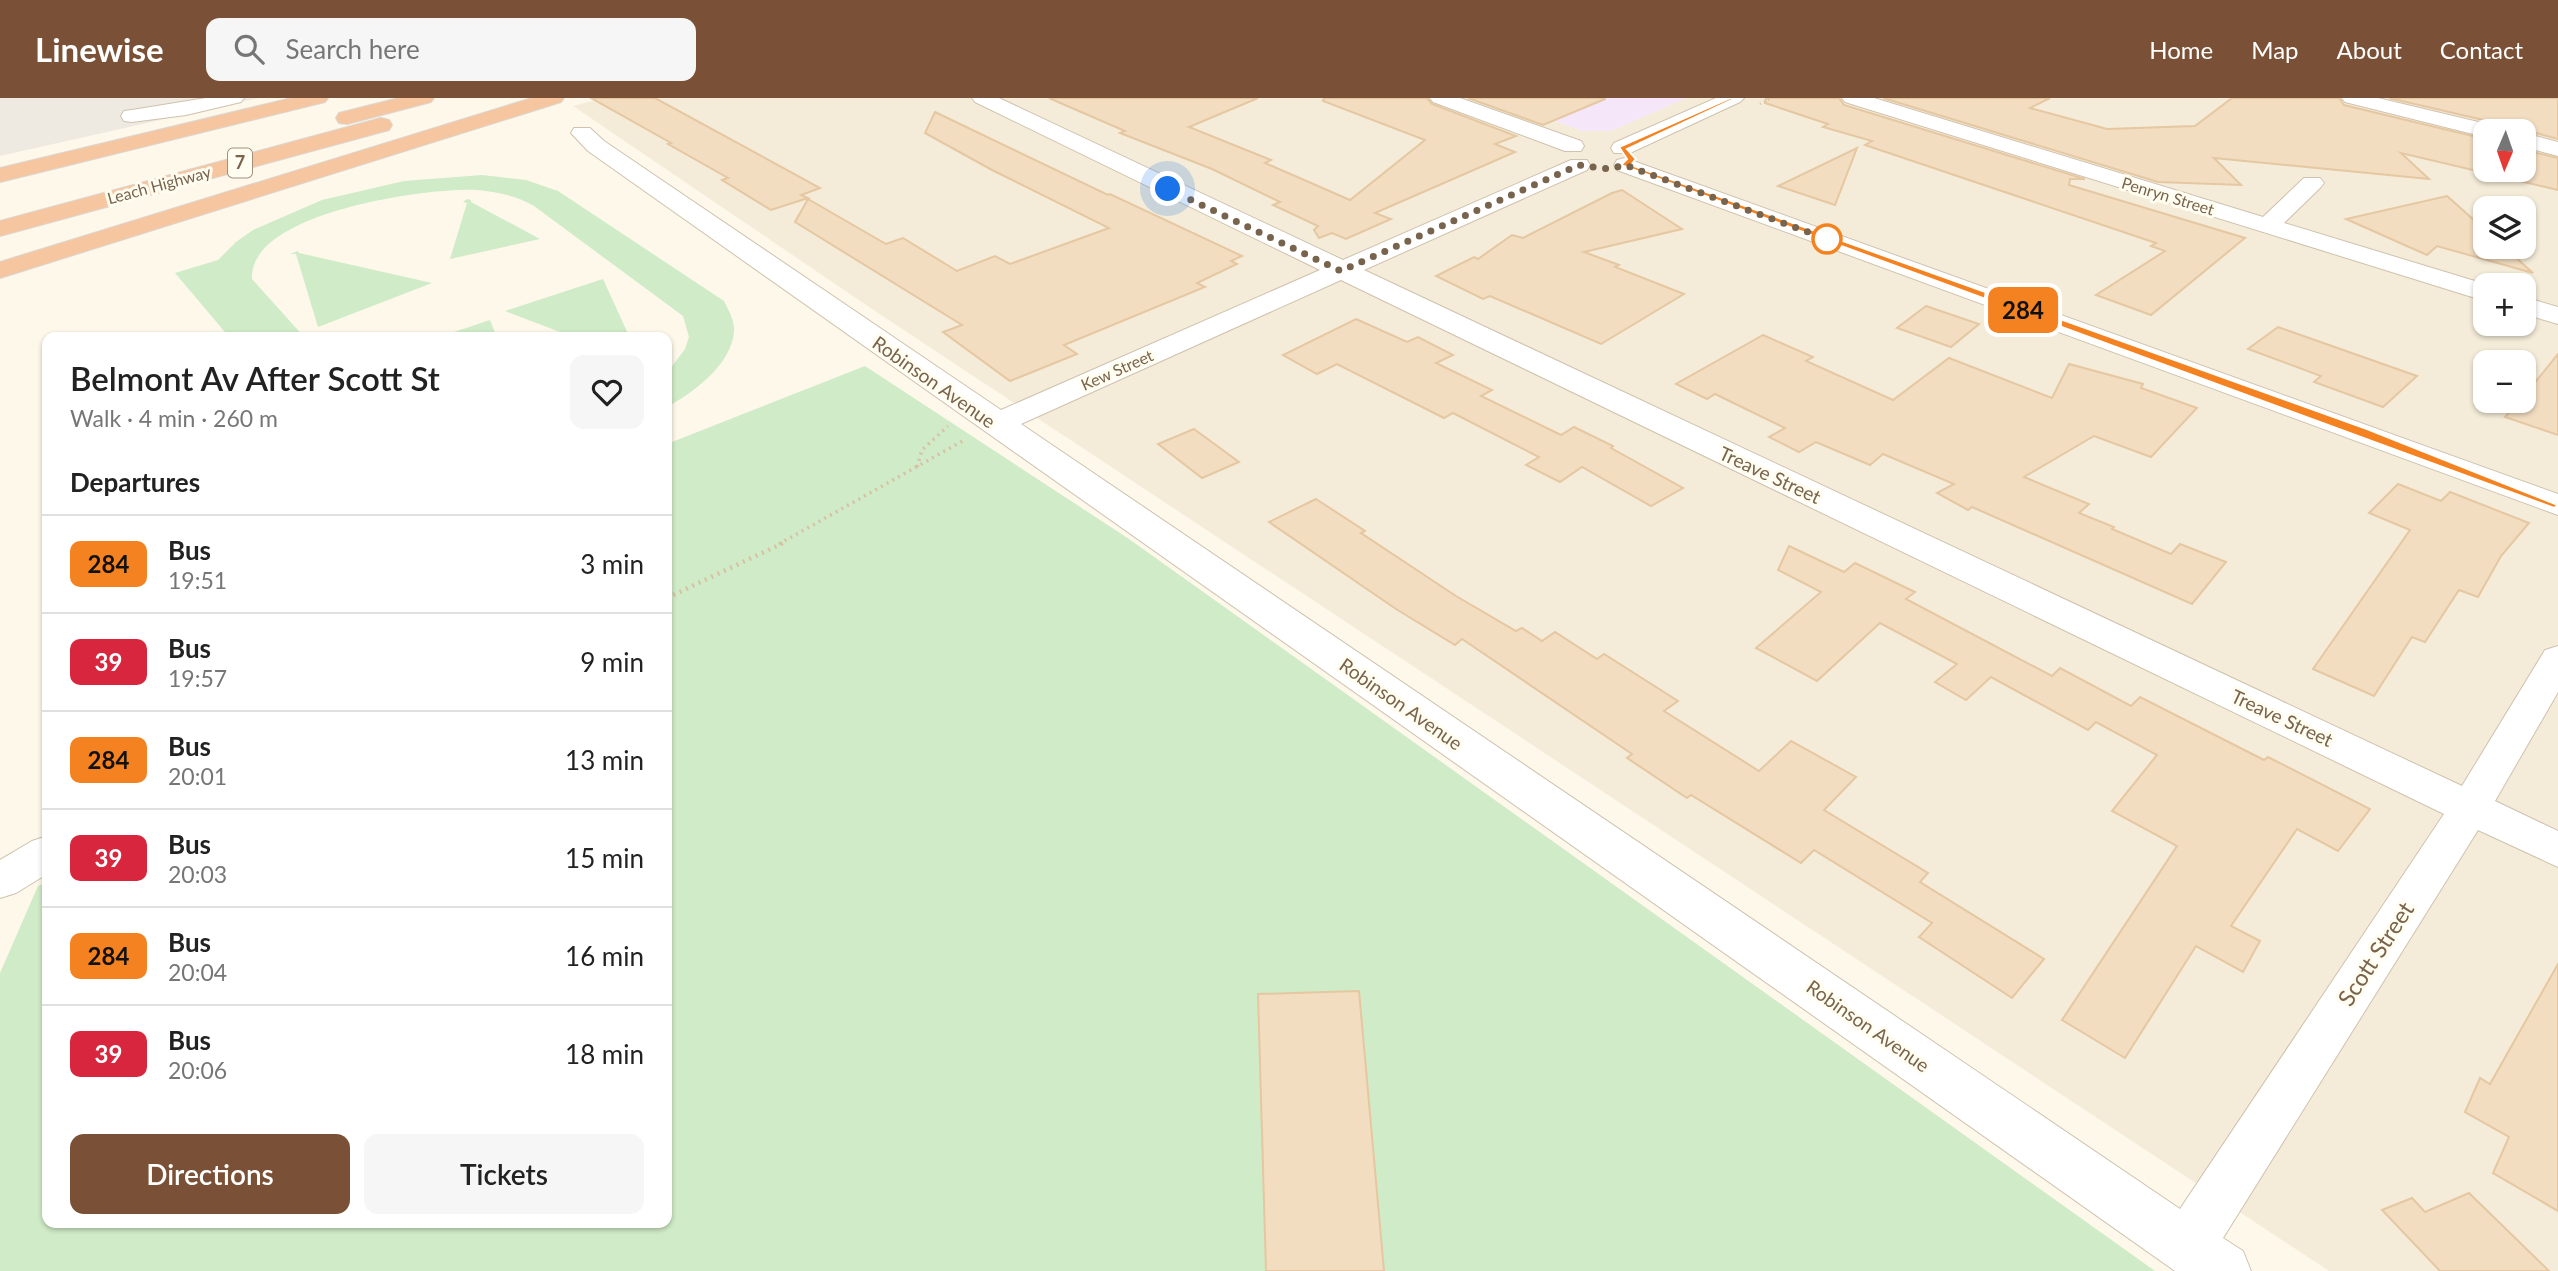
<!DOCTYPE html>
<meta charset="utf-8">
<style>
body{margin:0;font-family:Lato,sans-serif;background:#f6f6f6;color:#222;height:100vh;display:flex;flex-direction:column;font-size:26px;white-space:nowrap}
*{box-sizing:border-box;margin:0}
p{font-size:23px;color:#767676}
.icon{flex:none;width:38px;height:38px;fill:none;stroke:currentColor;stroke-width:2;stroke-linecap:round;stroke-linejoin:round}
.map{position:relative;flex:1;overflow:hidden}
.drawer{position:absolute;left:42px;top:234px;width:630px;height:896px;display:flex;flex-direction:column;background:#fff;border-radius:14px;box-shadow:0 2px 5px #0004}
.drawer>*{flex:none}
.badge{padding:0 14px;border-radius:10px;font-size:24px;line-height:46px}
.needle{width:46px;rotate:182deg}
.tools{position:absolute;left:2473px;top:21px;display:grid;gap:14px}
.tools a{display:grid;place-items:center;width:63px;height:63px;border-radius:14px;background:#fff;box-shadow:0 2px 5px #0004;font-size:35px}
.you{position:absolute;width:35px;height:35px;margin:-18px;border:5px solid #fff;border-radius:50%;background:#1a73e8;box-shadow:0 0 0 10px #1a73e833}
.map>.badge{position:absolute;translate:-50% -50%;box-shadow:0 0 0 4px #fff}
h2{padding:0 28px;font-size:26px;line-height:63px}
.round{display:grid;place-items:center;flex:none;width:74px;height:74px;border-radius:14px;background:#f6f6f6}
.head{display:flex;align-items:center;justify-content:space-between;height:119px;padding:0 28px}
h1{font-size:33px;font-weight:600;line-height:52px}
.primary-button{display:flex;gap:14px;margin-top:auto;padding:14px 28px}
.primary-button a{flex:1;height:80px;border-radius:14px;background:#7a5136;color:#fff;font-size:28px;font-weight:600;line-height:80px;text-align:center}
.primary-button a+a{background:#f6f6f6;color:#222}
ul{padding:0;list-style:none}
li{display:flex;align-items:center;gap:21px;height:98px;padding:0 28px;border-top:2px solid #e0e0e0}
li div{flex:1}
li b{display:block;font-size:26px}
li em{font-style:normal}
li .badge{min-width:77px;font-weight:700;text-align:center}
header{display:flex;align-items:center;gap:42px;box-sizing:border-box;height:98px;padding:0 35px;background:#7a5136;color:#fff}
header strong{font-size:33px}
nav{display:flex;gap:38px;margin-inline-start:auto;font-size:24px}
.search{width:490px;height:63px;background:#f6f6f6;display:flex;align-items:center;gap:18px;box-sizing:border-box;padding:0 24px;border-radius:14px;color:#767676;font-size:26px}
.map>svg:first-child{display:block}
</style>
<header>
<strong>Linewise</strong>
<div class="search"><svg class="icon" aria-label="search" viewBox="0 0 24 24"><circle cx="10" cy="10" r="6"/><path d="M15 15l6 6"/></svg>Search here</div>
<nav><a>Home</a><a>Map</a><a>About</a><a>Contact</a></nav>
</header>
<div class="map">
<svg width="2558" height="1173" viewBox="0 0 2558 1173">
<rect width="100%" height="100%" fill="#fdf8ea"/>
<!-- residential -->
<path fill="#f4ecd8" fill-rule="evenodd" d="M 604,0 L 1487,0 L 1583,33 L 1611,33 L 1686,0 L 2558,0 L 2558,1173 L 2329,1173 L 878,215 L 573,8 ZM 2485,33 L 2524,33 L 2524,72 L 2485,72 ZM 2485,110 L 2524,110 L 2524,149 L 2485,149 ZM 2485,187 L 2524,187 L 2524,226 L 2485,226 ZM 2485,264 L 2524,264 L 2524,303 L 2485,303 Z"/>
<!-- industrial -->
<path fill="#eeeae2" d="M 0,0 L 258,0 L 0,58 Z"/>
<!-- education -->
<path fill="#f6e6f9" d="M 1487,0 L 1686,0 L 1611,33 L 1583,33 Z"/>
<!-- green -->
<g fill="#d0ebc7">
<path d="M 482,77 L 526,82 L 558,93 L 724,203 C 729,213 735,223 734,234 C 731,267 693,295 667,309 L 667,275 L 685,251 L 689,239 L 683,218 L 534,108 C 517,98 498,94 478,92 C 429,89 248,114 252,181 L 305,240 L 230,240 L 175,175 L 218,162 L 236,144 L 253,132 L 322,102 L 404,83 Z"/>
<path d="M 467,101 L 471,102 L 471,104 L 540,141 L 450,161 L 467,105 L 463,104 Z"/>
<path d="M 298,153 L 299,155 L 432,185 L 318,229 L 296,156 L 290,156 Z"/>
<path d="M 603,181 L 630,240 L 576,240 L 505,213 Z"/>
<path d="M 490,222 L 497,240 L 436,240 Z"/>
<path d="M 865,268 L 1129,441 L 2155,1173 L 0,1173 L 0,875 L 38,788 L 47,784 L 47,1125 L 667,1125 L 667,346 Z"/>
</g>
<!-- building -->
<g fill="#f2ddc1" stroke="#e5c7a1" stroke-width="2">
<path d="M 591,0 L 655,0 L 820,90 L 801,97 L 808,100 L 771,112 L 722,82 L 728,80 L 668,46 L 671,45 Z"/>
<path d="M 1049,0 L 1258,0 L 1189,29 L 1271,62 L 1265,65 L 1350,102 L 1425,42 L 1323,3 L 1324,0 L 1427,0 L 1432,6 L 1516,38 L 1495,46 L 1515,54 L 1375,115 L 1391,121 L 1346,141 L 1332,135 L 1319,140 L 1314,132 L 1318,128 L 1273,107 L 1280,104 L 1212,71 L 1120,35 L 1125,33 Z"/>
<path d="M 1468,0 L 1605,0 L 1605,1 L 1543,27 Z"/>
<path d="M 1766,0 L 1839,0 L 1844,7 L 2085,81 L 2070,81 L 2069,87 L 2245,140 L 2151,217 L 2096,197 L 2165,153 L 2151,148 L 2156,145 L 1865,47 L 1872,43 L 1823,29 L 1828,26 L 1765,5 Z"/>
<path d="M 1883,0 L 2050,0 L 2030,10 L 2107,31 L 2195,28 L 2232,0 L 2339,0 L 2344,7 L 2485,41 L 2485,72 L 2524,72 L 2524,52 L 2558,60 L 2558,92 L 2401,55 L 2429,81 L 2214,60 L 2241,87 L 2158,84 Z"/>
<path d="M 2389,0 L 2558,0 L 2558,41 L 2525,32 L 2501,33 L 2496,25 Z"/>
<path d="M 935,14 L 1108,97 L 1110,96 L 1242,158 L 1231,163 L 1237,166 L 1197,185 L 1205,189 L 1064,247 L 1077,256 L 1010,283 L 943,234 L 962,227 L 795,124 L 808,101 L 886,146 L 903,140 L 957,173 L 995,158 L 1010,166 L 1109,130 L 992,72 L 925,35 Z"/>
<path d="M 1857,50 L 1835,107 L 1778,88 Z"/>
<path d="M 1622,92 L 1682,131 L 1584,154 L 1619,167 L 1615,169 L 1684,196 L 1601,246 L 1490,198 L 1483,201 L 1436,178 L 1474,159 L 1478,161 L 1512,137 L 1523,140 L 1612,95 Z"/>
<path d="M 2447,98 L 2485,132 L 2485,149 L 2504,149 L 2533,175 L 2437,148 L 2427,157 L 2346,121 Z"/>
<path d="M 1926,208 L 1979,226 L 1951,249 L 1897,230 Z"/>
<path d="M 1356,221 L 1407,244 L 1418,239 L 1453,257 L 1436,265 L 1492,292 L 1481,298 L 1561,337 L 1574,329 L 1613,348 L 1611,350 L 1683,390 L 1651,408 L 1582,369 L 1560,384 L 1526,367 L 1539,359 L 1453,315 L 1444,320 L 1337,266 L 1317,276 L 1283,257 Z"/>
<path d="M 2278,229 L 2417,278 L 2383,309 L 2314,284 L 2321,278 L 2248,251 Z"/>
<path d="M 1763,237 L 1813,259 L 1806,263 L 1893,302 L 1949,260 L 2052,300 L 2069,266 L 2143,286 L 2141,290 L 2197,310 L 2151,359 L 2094,338 L 2024,379 L 2089,406 L 2079,415 L 2114,429 L 2112,431 L 2171,456 L 2180,446 L 2226,464 L 2192,506 L 1972,409 L 1968,412 L 1937,395 L 1954,386 L 1883,356 L 1870,367 L 1816,344 L 1799,354 L 1769,339 L 1785,330 L 1715,296 L 1707,301 L 1676,286 Z"/>
<path d="M 2558,256 L 2558,337 L 2505,319 L 2519,303 L 2524,303 L 2524,298 Z"/>
<path d="M 1194,331 L 1239,364 L 1202,380 L 1158,346 Z"/>
<path d="M 2398,386 L 2441,403 L 2450,394 L 2529,425 L 2501,458 L 2478,499 L 2459,492 L 2425,544 L 2412,539 L 2374,598 L 2313,571 L 2410,432 L 2369,415 Z"/>
<path d="M 1316,401 L 1365,433 L 1361,435 L 1456,498 L 1516,533 L 1522,530 L 1542,543 L 1555,534 L 1597,561 L 1604,556 L 1678,603 L 1664,613 L 1759,673 L 1791,643 L 1856,679 L 1824,712 L 1928,775 L 1920,784 L 2044,861 L 2012,900 L 1919,839 L 1932,825 L 1814,752 L 1801,765 L 1691,697 L 1687,700 L 1627,660 L 1632,656 L 1462,541 L 1455,547 L 1396,511 L 1269,424 Z"/>
<path d="M 1789,448 L 1844,474 L 1855,465 L 1915,494 L 1906,501 L 2052,578 L 2060,570 L 2131,608 L 2140,599 L 2264,662 L 2268,659 L 2370,711 L 2338,753 L 2297,731 L 2231,828 L 2260,843 L 2243,874 L 2196,848 L 2125,960 L 2062,922 L 2177,748 L 2112,713 L 2157,657 L 2096,624 L 2088,632 L 1991,579 L 1966,602 L 1935,584 L 1957,566 L 1880,525 L 1817,583 L 1756,550 L 1821,494 L 1778,472 Z"/>
<path d="M 2558,866 L 2558,1113 L 2493,1075 L 2509,1039 L 2465,1014 L 2480,980 L 2490,986 Z"/>
<path d="M 1359,893 L 1384,1173 L 1266,1173 L 1258,896 Z"/>
<path d="M 2469,1095 L 2549,1173 L 2440,1173 L 2382,1112 L 2412,1100 L 2425,1114 Z"/>
</g>
<g fill="none" stroke-linecap="round" stroke-linejoin="round">
<!-- minor casing -->
<g stroke="#cfc2ae" stroke-width="2">
<g id="minor">
<path d="M 206,0 L 244,0 L 241,4 L 186,17 L 132,24 L 124,23 L 121,18 L 124,13 L 132,12 Z"/>
<path d="M 972,0 L 999,0 L 1343,162 L 1571,62 L 1587,62 L 1590,67 L 1587,72 L 1364,172 L 2462,688 L 2545,552 L 2558,548 L 2558,594 L 2495,703 L 2558,733 L 2558,769 L 2478,732 L 2223,1140 L 2243,1153 L 2251,1173 L 2175,1173 L 588,53 L 571,35 L 574,30 L 590,30 L 604,43 L 1001,312 L 1320,172 L 975,4 ZM 1341,182 L 2444,716 L 2180,1111 L 1021,326 Z"/>
<path d="M 1430,0 L 1460,0 L 1581,43 L 1584,48 L 1581,53 L 1565,53 L 1433,4 Z"/>
<path d="M 1716,0 L 1744,0 L 1740,4 L 1630,55 L 1614,55 L 1611,50 L 1614,45 Z"/>
<path d="M 1842,0 L 1874,0 L 2263,119 L 2304,80 L 2320,80 L 2324,85 L 2320,90 L 2284,125 L 2488,187 L 2485,187 L 2485,203 L 1845,4 Z"/>
<path d="M 2342,0 L 2378,0 L 2495,28 L 2498,33 L 2485,33 L 2485,39 L 2345,4 Z"/>
<path d="M 2524,35 L 2558,44 L 2558,58 L 2524,49 Z"/>
<path d="M 1625,60 L 2558,396 L 2558,417 L 1617,72 L 1614,67 L 1617,62 Z"/>
<path d="M 2524,199 L 2558,209 L 2558,226 L 2524,216 Z"/>
<path d="M 47,738 L 47,776 L 16,795 L 0,800 L 0,762 L 32,743 Z"/>
</g>
</g>
<!-- highway casing -->
<g stroke="#dcd6d0" stroke-width="2">
<g id="highway">
<path d="M 292,0 L 328,0 L 325,4 L 0,84 L 0,70 Z"/>
<path d="M 399,0 L 434,0 L 431,4 L 347,26 L 339,25 L 336,20 L 339,15 Z"/>
<path d="M 532,0 L 564,0 L 561,4 L 0,180 L 0,164 Z"/>
<path d="M 381,20 L 389,22 L 392,27 L 389,32 L 0,138 L 0,123 Z"/>
</g>
</g>
<!-- path-far2 -->
<path stroke="#d8c1a3" stroke-width="2.5" stroke-dasharray="1 3.5" stroke-linecap="butt" d="M 1760,6 L 1772,0"/>
<!-- path-far1 -->
<g stroke="#d8c1a3" stroke-width="3.5" stroke-dasharray="2 4.5" stroke-linecap="butt">
<path d="M 917,369 L 922,352 L 948,328"/>
<path d="M 779,446 L 966,341"/>
</g>
<!-- path -->
<path stroke="#d8c1a3" stroke-width="4.5" stroke-dasharray="2 5" stroke-linecap="butt" d="M 667,500 L 783,445"/>
<!-- minor -->
<use href="#minor" fill="#fff" fill-rule="evenodd"/>
<!-- highway -->
<use href="#highway" fill="#f6c6a1" fill-rule="evenodd"/>
</g>
<!-- line -->
<path fill="#f58220" stroke="#fff" stroke-width="2" d="M 1730,0 L 1736,0 L 1627,51 L 1636,61 L 1631,67 L 2367,331 L 2558,407 L 2554,410 L 1621,67 L 1627,61 L 1619,49 Z"/>
<g fill="none" stroke-linecap="round" stroke-linejoin="round">
<!-- walk -->
<path stroke="#78634c" stroke-width="7" stroke-dasharray="0 12.6" d="M 1168,91 L 1341,173 L 1579,67 L 1609,71 L 1625,67 L 1827,141"/>
</g>
<!-- markers -->
<circle fill="#fff" stroke="#f58220" stroke-width="3.5" cx="1827" cy="141" r="14"/>
<g text-anchor="middle" stroke-width="6" stroke-linejoin="round" paint-order="stroke">
<!-- far-street labels -->
<g font-size="16" fill="#78634c" stroke="#fffcf0">
<text transform="translate(159 87) rotate(-15)" y="6">Leach Highway</text>
<text transform="translate(2168 98) rotate(17)" y="6">Penryn Street</text>
<text transform="translate(1117 272) rotate(-24)" y="6">Kew Street</text>
</g>
<!-- shield labels -->
<rect fill="#fffcf0" stroke="#a0917d" stroke-width="2" x="228" y="50.5" width="24" height="29" rx="5"/>
<g font-size="18" font-weight="bold" fill="#78634c">
<text x="240" y="71">7</text>
</g>
<!-- street labels -->
<g font-size="19" fill="#78634c" stroke="#fffcf0">
<text transform="translate(934 284) rotate(35)" y="7">Robinson Avenue</text>
<text transform="translate(1770 377) rotate(25)" y="7">Treave Street</text>
<text transform="translate(1401 606) rotate(35)" y="7">Robinson Avenue</text>
<text transform="translate(2282 620) rotate(25)" y="7">Treave Street</text>
<text transform="translate(1868 928) rotate(35)" y="7">Robinson Avenue</text>
</g>
<!-- near-street labels -->
<g font-size="23" fill="#78634c" stroke="#fffcf0">
<text transform="translate(2376 856) rotate(-57)" y="8">Scott Street</text>
</g>
</g>
</svg>
<div class="tools">
<a><svg class="needle" viewBox="-14 -14 28 28"><path d="M0-13l5 13h-10z" fill="#e53935"/><path d="M0 13l5-13h-10z" fill="#767676"/></svg></a>
<a><svg class="icon" aria-label="layers" viewBox="0 0 24 24"><path d="M12 4l9 5-9 5-9-5zM3 14l9 5 9-5"/></svg></a>
<a>+</a>
<a>−</a>
</div>
<div class="you" style="left:1168px;top:91px"></div>
<b class="badge" style="left:2023px;top:212px;background:#f58220;color:#111">284</b>
<section class="drawer">
<div class="head"><div><h1>Belmont Av After Scott St</h1><p>Walk · 4 min · 260 m</p></div><a class="round"><svg class="icon" aria-label="heart" viewBox="0 0 24 24"><path d="M12 20l-8-8c-3-5 5-10 8-4 3-6 11-1 8 4z"/></svg></a></div>
<h2>Departures</h2>
<ul>
<li><span class="badge" style="background:#f58220;color:#111">284</span><div><b>Bus</b><p>19:51</p></div><em>3 min</em></li>
<li><span class="badge" style="background:#d7263d;color:#fff">39</span><div><b>Bus</b><p>19:57</p></div><em>9 min</em></li>
<li><span class="badge" style="background:#f58220;color:#111">284</span><div><b>Bus</b><p>20:01</p></div><em>13 min</em></li>
<li><span class="badge" style="background:#d7263d;color:#fff">39</span><div><b>Bus</b><p>20:03</p></div><em>15 min</em></li>
<li><span class="badge" style="background:#f58220;color:#111">284</span><div><b>Bus</b><p>20:04</p></div><em>16 min</em></li>
<li><span class="badge" style="background:#d7263d;color:#fff">39</span><div><b>Bus</b><p>20:06</p></div><em>18 min</em></li>
</ul>
<div class="primary-button"><a>Directions</a><a>Tickets</a></div>
</section>
</div>
